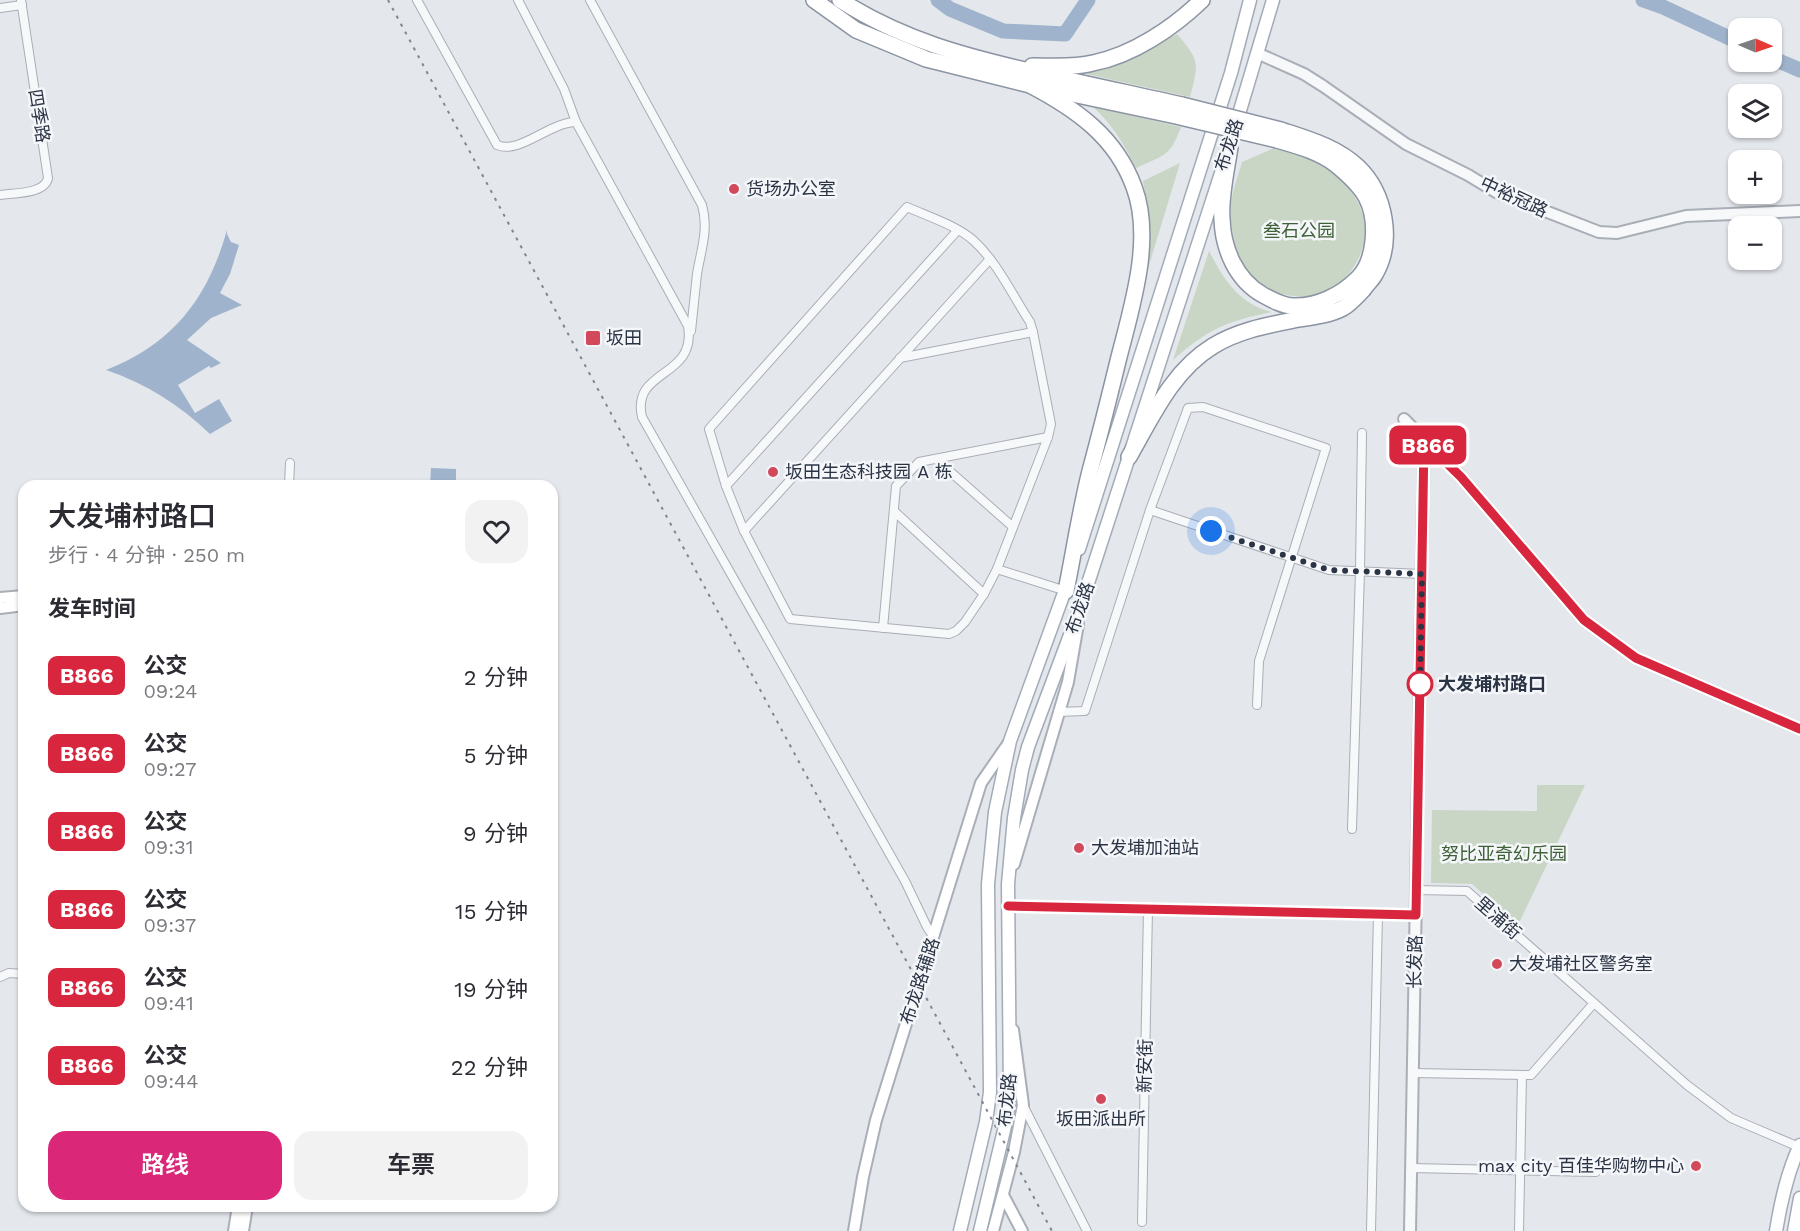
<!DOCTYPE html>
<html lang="zh">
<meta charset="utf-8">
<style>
body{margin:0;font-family:"Work Sans","Noto Sans SC",sans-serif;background:#f2f2f3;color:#2b2b33;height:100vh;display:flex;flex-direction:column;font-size:22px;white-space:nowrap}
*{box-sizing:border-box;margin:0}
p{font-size:20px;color:#7c7c81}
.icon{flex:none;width:33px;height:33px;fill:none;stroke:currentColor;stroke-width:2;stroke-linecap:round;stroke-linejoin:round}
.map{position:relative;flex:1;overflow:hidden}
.details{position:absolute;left:18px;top:480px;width:540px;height:732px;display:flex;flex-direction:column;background:#fff;border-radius:18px;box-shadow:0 2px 4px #0004}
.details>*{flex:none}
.badge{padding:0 12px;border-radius:9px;font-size:21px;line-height:39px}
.needle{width:39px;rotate:92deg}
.tools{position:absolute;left:1728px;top:18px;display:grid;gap:12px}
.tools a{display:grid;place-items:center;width:54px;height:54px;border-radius:12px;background:#fff;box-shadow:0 2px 4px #0004;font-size:30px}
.you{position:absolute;width:30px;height:30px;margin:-15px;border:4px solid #fff;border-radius:50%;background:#1a73e8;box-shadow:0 0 0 9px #1a73e833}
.map>.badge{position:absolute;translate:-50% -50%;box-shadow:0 0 0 3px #fff}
h2{padding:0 30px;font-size:22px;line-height:54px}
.round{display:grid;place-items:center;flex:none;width:63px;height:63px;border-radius:18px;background:#f2f2f3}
.headline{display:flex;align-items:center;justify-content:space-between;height:102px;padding:0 30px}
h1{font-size:28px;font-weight:600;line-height:45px}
.primary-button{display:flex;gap:12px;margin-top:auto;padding:12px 30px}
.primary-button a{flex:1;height:69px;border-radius:18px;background:#db2777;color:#fff;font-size:24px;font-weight:600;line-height:69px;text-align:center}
.primary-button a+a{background:#f2f2f3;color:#2b2b33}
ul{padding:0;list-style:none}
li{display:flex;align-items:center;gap:18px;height:78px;padding:0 30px}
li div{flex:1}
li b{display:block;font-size:22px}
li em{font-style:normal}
li .badge{min-width:66px;font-weight:700;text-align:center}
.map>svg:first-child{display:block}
</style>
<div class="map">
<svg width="1800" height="1231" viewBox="0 0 1800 1231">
<rect width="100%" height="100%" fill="#e4e7ec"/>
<!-- green -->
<g fill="#c9d6c5">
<path d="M 1177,34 C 1200,61 1199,63 1190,97 L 1082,73 C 1117,65 1146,50 1177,34 Z"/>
<path d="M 1093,107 L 1181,127 C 1170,157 1164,155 1136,168 C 1124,144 1113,125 1093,107 Z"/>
<path d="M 1274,148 C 1285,151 1298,154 1309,159 C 1343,175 1374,207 1363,247 C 1357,267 1344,283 1326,291 C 1296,305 1253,291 1240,260 C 1235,248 1232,233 1231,220 C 1228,201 1237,180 1242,162 Z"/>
<path d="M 1180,163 L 1144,282 C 1147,247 1149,216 1143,181 Z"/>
<path d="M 1209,251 C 1224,280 1239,304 1272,312 C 1227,321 1208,329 1173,360 Z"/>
<path d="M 1537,785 L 1585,785 L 1518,925 L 1472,884 L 1431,883 L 1432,810 L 1537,811 Z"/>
</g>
<!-- water -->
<g fill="#9fb4cc">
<path d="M 227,230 L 227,234 L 231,242 L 239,245 L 230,274 L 220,293 L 242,305 L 211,318 L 187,340 L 221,363 L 211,368 L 209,366 L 178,385 L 195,413 L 219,399 L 232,421 L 210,434 C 180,405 145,383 106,370 C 173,344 208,298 227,230 Z"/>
<path d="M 431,468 L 456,469 L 456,486 L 430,486 Z"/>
</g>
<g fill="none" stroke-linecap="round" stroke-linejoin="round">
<!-- river -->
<g stroke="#9fb4cc" stroke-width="15">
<path d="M 938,0 L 950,9 L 1003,31 L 1065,34 L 1088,0"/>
<path d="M 1643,0 L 1663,7 L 1738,42"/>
<path d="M 1772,58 L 1800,70"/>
</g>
<!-- minor casing -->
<g stroke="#a9aeb7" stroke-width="10">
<g id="minor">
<path d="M 417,0 L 497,145 C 519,155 550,122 576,122"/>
<path d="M 518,0 L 564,89 L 576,122 L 688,326 C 697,379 631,368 642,417 L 905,881 L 927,927 L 931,933 L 935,934"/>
<path d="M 590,0 L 702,205 C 709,229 701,250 697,274 C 695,293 693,312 691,331"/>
<path d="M 0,8 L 22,5"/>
<path d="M 0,195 C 14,193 45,194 48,178 L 21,0"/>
<path d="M 907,207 C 927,216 958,226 974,241 C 997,262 1013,296 1030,322 L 1033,332 L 1051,424 L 1048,437 L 997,569 L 984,594 L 965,622 L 956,631 L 949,634 L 790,619 L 744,531 L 726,486 L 709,429 Z"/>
<path d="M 900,358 L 1033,332"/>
<path d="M 936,459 L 1013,527"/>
<path d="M 289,486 L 290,463"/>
<path d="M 726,486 L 957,231"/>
<path d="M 1150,510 L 1329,570 L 1422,574"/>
<path d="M 894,511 L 984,594"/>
<path d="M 744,531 L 990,259"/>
<path d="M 997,569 L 1066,591"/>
<path d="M 883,628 L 896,486 L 919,462 L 1048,437"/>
<path d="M 1058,712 L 1085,711 L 1150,510 L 1188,408 L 1203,407 L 1326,448 L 1259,661 L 1257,705"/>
<path d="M 1352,829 L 1360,571 L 1362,433"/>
<path d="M 1416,890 L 1467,891 L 1687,1085 L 1731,1118 L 1799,1147"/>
<path d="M 1008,906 L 1416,915"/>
<path d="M 0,977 L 9,973 L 24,974"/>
<path d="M 1413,1073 L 1531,1075 L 1594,1003"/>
<path d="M 1023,1105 L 1087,1231"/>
<path d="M 1411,1168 L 1596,1172"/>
<path d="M 1142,1222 L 1148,909"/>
<path d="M 1371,1231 L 1378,914"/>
<path d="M 1519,1231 L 1522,1075"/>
</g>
</g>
<!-- tertiary casing -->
<g stroke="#a9aeb7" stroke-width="14">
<g id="tertiary">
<path d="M 1257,53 L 1304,74 L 1323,86 L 1406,144 L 1468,175 L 1496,192 L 1599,232 L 1617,233 L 1686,216 L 1800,211"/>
<path d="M 1404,419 L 1461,477 L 1584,620 L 1636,658 L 1800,729"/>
<path d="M 1410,1231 L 1424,441"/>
</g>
</g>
<!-- secondary casing -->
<g stroke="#a9aeb7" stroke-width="14">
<g id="secondary">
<path d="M 0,598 L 24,596"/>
<path d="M 0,608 L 24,605"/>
<path d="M 1014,864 L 1068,682 L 1078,624"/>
<path d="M 1003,1195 L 1022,1231"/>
<path d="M 234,1231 L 238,1206"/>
<path d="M 243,1231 L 247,1206"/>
<path d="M 854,1231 L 863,1177 L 876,1120 L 981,783 L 1008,744"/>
<path d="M 993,1231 L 1014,1152 L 1023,1105 L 1013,1030"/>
</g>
</g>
<!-- primary casing -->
<g stroke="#a3abb8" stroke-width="15">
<g id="primary">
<path d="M 1227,154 L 1273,0"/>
<path d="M 1079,549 L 1231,73 L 1250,0"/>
<path d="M 960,1231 L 986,1122 L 990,1092 L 988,884 L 995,812 L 1010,741 L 1068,582"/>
<path d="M 980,1231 L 1005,1126 L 1010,1094 L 1008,884 L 1014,818 L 1022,770 L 1028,747 L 1079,611 L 1221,173"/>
<path d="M 1776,1231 C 1781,1201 1787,1173 1800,1145"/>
<path d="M 1794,1231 L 1800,1198"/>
</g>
</g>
<!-- motorway casing -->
<g stroke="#8b94a3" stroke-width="18">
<g id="motorway">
<path d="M 814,0 L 856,30 L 926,59 L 1030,85 L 1176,116"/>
<path d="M 840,0 C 902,40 967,57 1038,73 C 1085,84 1133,94 1182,105"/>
<path d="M 1032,66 C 1052,66 1074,68 1093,63 C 1133,55 1173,28 1202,0"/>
<path d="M 1030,85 C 1076,109 1116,137 1134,187 C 1154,240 1131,309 1118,361 C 1109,398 1100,434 1090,471 C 1080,511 1074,551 1066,591"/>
<path d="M 1230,147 C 1227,168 1220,198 1222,219 C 1223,249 1236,280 1263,295 C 1272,300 1283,306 1293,306 C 1317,307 1341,295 1358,278 C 1376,260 1378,219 1366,197 C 1359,184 1346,173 1335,164 C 1318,151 1297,146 1277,140"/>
<path d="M 1129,457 C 1152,417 1172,371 1213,346 C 1239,330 1269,325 1299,319 C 1313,317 1330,315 1343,308 C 1350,304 1357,296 1363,290 C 1366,285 1371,281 1374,276 C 1395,242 1385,193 1358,167 C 1337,147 1308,139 1281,130"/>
</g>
</g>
<!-- minor -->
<use href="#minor" stroke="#f7f8fa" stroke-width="8"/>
<!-- tertiary -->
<use href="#tertiary" stroke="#f7f8fa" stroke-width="10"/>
<!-- secondary -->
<use href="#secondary" stroke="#fff" stroke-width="10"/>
<!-- primary -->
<use href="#primary" stroke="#fff" stroke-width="12"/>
<!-- motorway -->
<use href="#motorway" stroke="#fff" stroke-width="15"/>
<!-- rail -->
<path stroke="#7d8696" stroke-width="2" stroke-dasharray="3 6" stroke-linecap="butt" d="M 388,0 L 1052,1231"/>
<!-- motorway-bridge casing -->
<g stroke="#8b94a3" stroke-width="18" stroke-linecap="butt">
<g id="motorway-bridge">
<path d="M 1182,105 L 1281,130"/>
<path d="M 1176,116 L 1277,140"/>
</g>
</g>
<!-- motorway-bridge -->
<use href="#motorway-bridge" stroke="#fff" stroke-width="15"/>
</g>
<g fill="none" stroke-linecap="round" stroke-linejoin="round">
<!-- line casing -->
<g stroke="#fff" stroke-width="14">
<path id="line" d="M 1008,906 L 1416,915 L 1424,441 L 1461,477 L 1584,620 L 1636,658 L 1800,729"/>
</g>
<!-- line -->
<use href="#line" stroke="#d7263d" stroke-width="9"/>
<!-- walk -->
<path stroke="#2b3445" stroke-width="6" stroke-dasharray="0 10.8" d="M 1211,531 L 1329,570 L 1422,574 L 1420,684"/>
</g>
<!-- markers -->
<g fill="#d1495b" stroke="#f4f6f9" stroke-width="2">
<circle cx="734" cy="189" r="6"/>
<rect x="585" y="330" width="16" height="16" rx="3"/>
<circle cx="773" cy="472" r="6"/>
<circle cx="1079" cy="848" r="6"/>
<circle cx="1497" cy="964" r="6"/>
<circle cx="1101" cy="1099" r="6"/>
<circle cx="1696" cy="1166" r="6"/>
</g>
<circle fill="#fff" stroke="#d7263d" stroke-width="3" cx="1420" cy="684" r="12"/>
<g text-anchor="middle" stroke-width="5" stroke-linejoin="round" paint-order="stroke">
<!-- street labels -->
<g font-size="18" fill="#2b3445" stroke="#f4f6f9">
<text transform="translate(39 116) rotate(81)" y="6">四季路</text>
<text transform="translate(1229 145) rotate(-72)" y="6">布龙路</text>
<text transform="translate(1514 197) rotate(25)" y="6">中裕冠路</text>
<text transform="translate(1080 608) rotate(-71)" y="6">布龙路</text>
<text transform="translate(1498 918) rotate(41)" y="6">里浦街</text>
<text transform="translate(1415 962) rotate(-89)" y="6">长发路</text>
<text transform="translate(920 981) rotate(-72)" y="6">布龙路辅路</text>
<text transform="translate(1145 1066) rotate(-89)" y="6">新安街</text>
<text transform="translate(1007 1100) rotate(-84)" y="6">布龙路</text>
</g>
<!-- poi labels -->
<g font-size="18" fill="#2b3445" stroke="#f4f6f9" text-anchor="start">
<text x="746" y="195">货场办公室</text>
<text x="606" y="344">坂田</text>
<text x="785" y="478">坂田生态科技园 A 栋</text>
<text x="1091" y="854">大发埔加油站</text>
<text x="1509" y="970">大发埔社区警务室</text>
<text x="1101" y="1125" text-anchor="middle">坂田派出所</text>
<text x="1684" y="1172" text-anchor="end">max city 百佳华购物中心</text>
</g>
<!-- park labels -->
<g font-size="18" fill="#3f6138" stroke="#f4f6f9">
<text x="1299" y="237">叁石公园</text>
<text x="1504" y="860">努比亚奇幻乐园</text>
</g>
<!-- stop labels -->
<g font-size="18" font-weight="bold" fill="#2b3445" stroke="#f4f6f9" text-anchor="start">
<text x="1438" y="690">大发埔村路口</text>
</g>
</g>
</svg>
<div class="tools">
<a><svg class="needle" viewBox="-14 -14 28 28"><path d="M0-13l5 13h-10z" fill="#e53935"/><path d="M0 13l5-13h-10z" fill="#7c7c81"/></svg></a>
<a><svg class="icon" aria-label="layers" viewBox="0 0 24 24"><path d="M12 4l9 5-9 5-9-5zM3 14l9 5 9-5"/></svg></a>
<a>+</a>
<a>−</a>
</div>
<div class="you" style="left:1211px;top:531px"></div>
<b class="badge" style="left:1428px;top:445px;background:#d7263d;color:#fff">B866</b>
<section class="details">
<div class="headline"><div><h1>大发埔村路口</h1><p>步行 · 4 分钟 · 250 m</p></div><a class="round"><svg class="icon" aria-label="heart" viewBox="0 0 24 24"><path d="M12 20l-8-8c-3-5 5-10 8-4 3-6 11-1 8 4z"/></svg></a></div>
<h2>发车时间</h2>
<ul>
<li><span class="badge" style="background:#d7263d;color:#fff">B866</span><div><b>公交</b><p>09:24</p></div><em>2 分钟</em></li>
<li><span class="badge" style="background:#d7263d;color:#fff">B866</span><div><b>公交</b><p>09:27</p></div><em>5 分钟</em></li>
<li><span class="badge" style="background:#d7263d;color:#fff">B866</span><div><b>公交</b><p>09:31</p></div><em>9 分钟</em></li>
<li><span class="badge" style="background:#d7263d;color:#fff">B866</span><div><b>公交</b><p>09:37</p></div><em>15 分钟</em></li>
<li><span class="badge" style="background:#d7263d;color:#fff">B866</span><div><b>公交</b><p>09:41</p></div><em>19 分钟</em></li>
<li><span class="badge" style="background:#d7263d;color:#fff">B866</span><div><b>公交</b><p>09:44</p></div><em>22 分钟</em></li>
</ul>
<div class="primary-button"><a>路线</a><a>车票</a></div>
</section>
</div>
